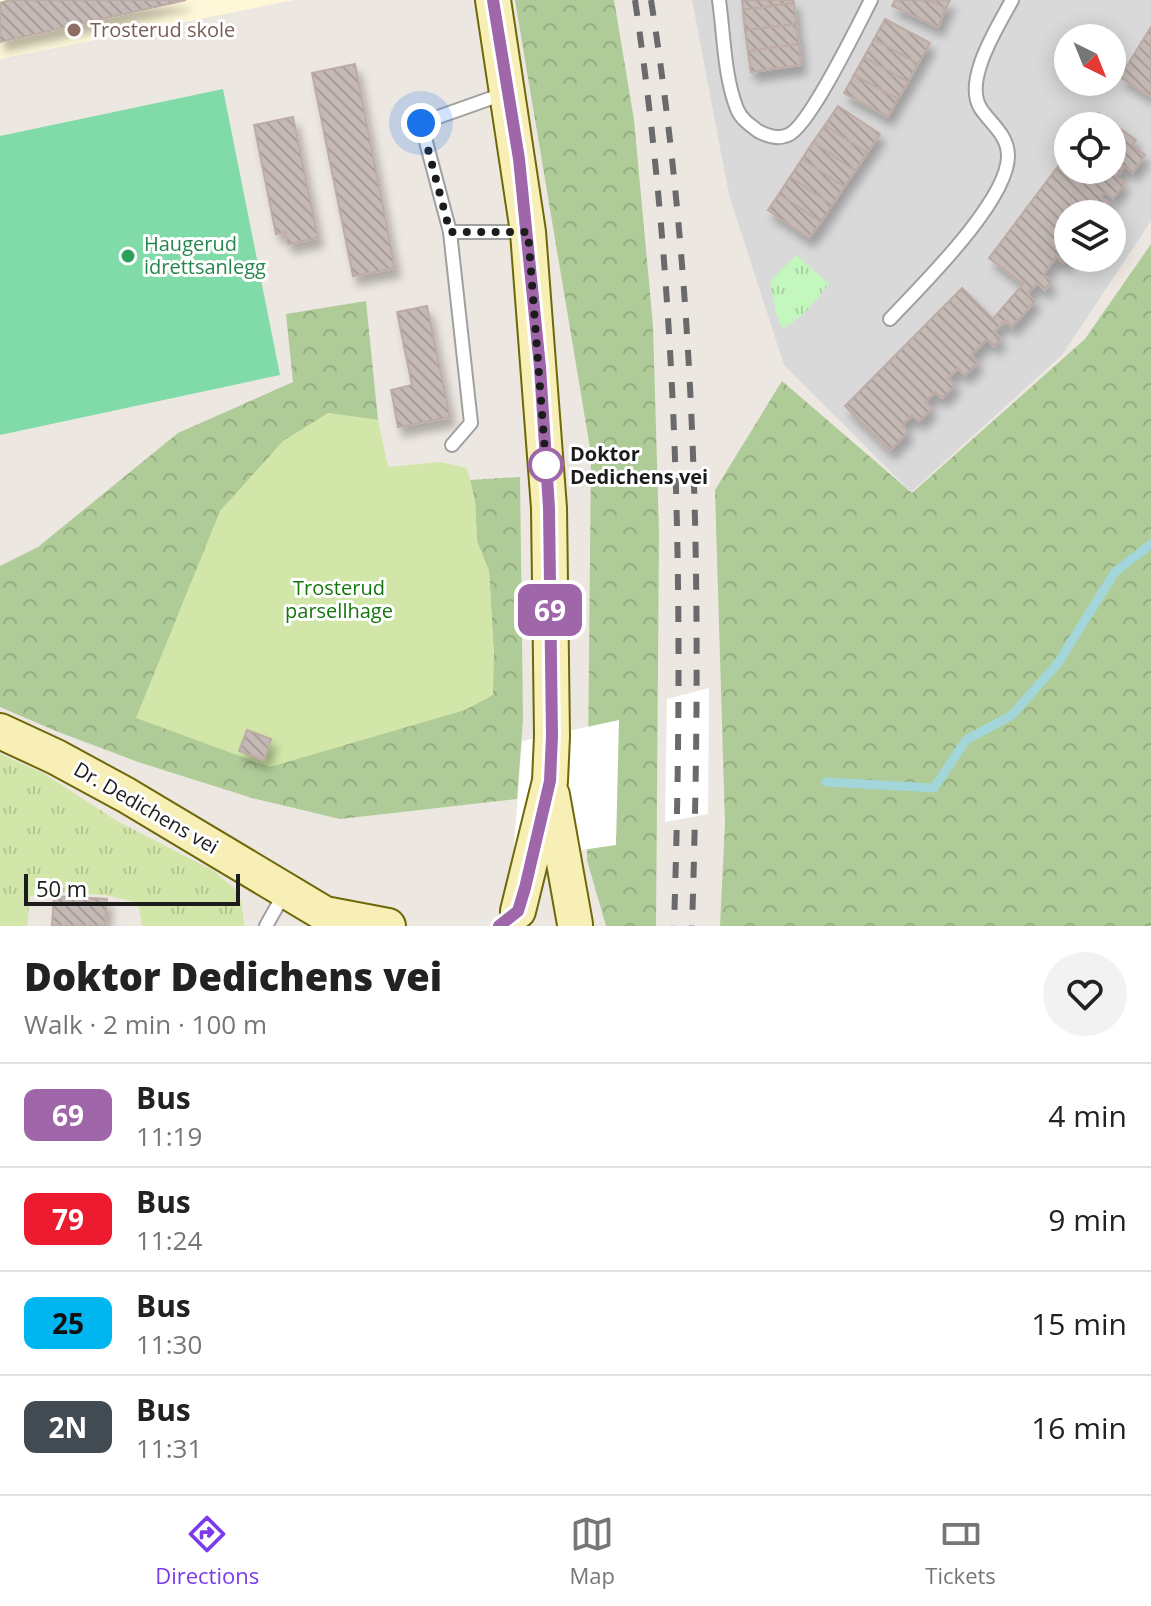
<!DOCTYPE html>
<meta charset="utf-8">
<style>
body{margin:0;font-family:"Open Sans",sans-serif;background:#f2f2f2;color:#222;height:100vh;display:flex;flex-direction:column;font-size:30px;white-space:nowrap}
*{box-sizing:border-box;margin:0}
p{font-size:26px;color:#767676}
.icon{flex:none;width:44px;height:44px;fill:none;stroke:currentColor;stroke-width:2;stroke-linecap:round;stroke-linejoin:round}
.map{position:relative;height:926px;overflow:hidden}
.drawer{display:flex;flex-direction:column;background:#fff;flex:1}
.drawer>*{flex:none}
.badge{padding:0 16px;border-radius:12px;font-size:28px;line-height:52px}
.needle{width:52px;rotate:137deg}
.fabs{position:absolute;left:1054px;top:24px;display:grid;gap:16px}
.fabs a{display:grid;place-items:center;width:72px;height:72px;border-radius:50%;background:#fff;box-shadow:0 4px 20px #0003;font-size:40px}
.scale{position:absolute;left:24px;bottom:20px;width:216px;box-sizing:border-box;padding-left:8px;border:4px solid #1c1c1c;border-top:0;font-size:22px;line-height:28px;white-space:nowrap;color:#1c1c1c;-webkit-text-stroke:6px #fff;paint-order:stroke}
.you{position:absolute;width:40px;height:40px;margin:-20px;border:6px solid #fff;border-radius:50%;background:#1a73e8;box-shadow:0 0 0 12px #1a73e833}
.map>.badge{position:absolute;translate:-50% -50%;box-shadow:0 0 0 4px #fff}
.round{display:grid;place-items:center;flex:none;width:84px;height:84px;border-radius:42px;background:#f2f2f2}
.headline{display:flex;align-items:center;justify-content:space-between;height:136px;padding:0 24px}
h1{font-size:38px;font-weight:800;line-height:60px}
ul{padding:0;list-style:none}
li{display:flex;align-items:center;gap:24px;height:104px;padding:0 24px;border-top:2px solid #e0e0e0}
li div{flex:1}
li b{display:block;font-size:30px}
li em{font-style:normal}
li .badge{min-width:88px;font-weight:700;text-align:center}
.tab-bar{display:flex;justify-content:space-around;align-items:center;height:112px;border-top:2px solid #e0e0e0;background:#fff;font-size:22px;color:#767676}
.tab-bar a{display:grid;justify-items:center;gap:4px}
.tab-bar .on{color:#7c3aed}
.map>svg:first-child{display:block}
</style>
<div class="map">
<svg width="1151" height="926" viewBox="0 0 1151 926">
<defs>
<pattern id="grass-tufts" width="24" height="20" patternUnits="userSpaceOnUse" patternTransform="scale(2)"><rect width="24" height="20" fill="#d1e6a8"/><path d="M3 7l-1-3M5 7V3M7 7l1-3M15 17l-1-3M17 17v-4M19 17l1-3" fill="none" stroke="#b3c590"/></pattern>
<pattern id="forest-crowns" width="20" height="18" patternUnits="userSpaceOnUse" patternTransform="scale(2)"><rect width="20" height="18" fill="#afcb97"/><path d="M2 6a3 3 0 1 1 6 0M12 15a3 3 0 1 1 6 0" fill="none" stroke="#96ae82"/></pattern>
<pattern id="park-tufts" width="24" height="20" patternUnits="userSpaceOnUse" patternTransform="scale(2)"><rect width="24" height="20" fill="#c3f7be"/><path d="M3 7l-1-3M5 7V3M7 7l1-3M15 17l-1-3M17 17v-4M19 17l1-3" fill="none" stroke="#a7d3a3"/></pattern>
<pattern id="building-back-hatch" width="6" height="6" patternUnits="userSpaceOnUse" patternTransform="scale(2)"><rect width="6" height="6" fill="#c4b9b5"/><path d="M-1 5l2 2M0 0l6 6M5-1l2 2" fill="none" stroke="#a89e9b"/></pattern>
<filter id="shadow"><feDropShadow dx="5" dy="9" stdDeviation="4" flood-color="#0004"/></filter>
</defs>
<rect width="100%" height="100%" fill="#ede7e1"/>
<!-- residential -->
<path fill="#dad9d9" fill-rule="evenodd" d="M 692,0 L 1151,0 L 1151,221 L 1062,355 L 911,492 L 784,365 L 729,195 ZM 1068,38 L 1112,38 L 1112,82 L 1068,82 ZM 1068,126 L 1112,126 L 1112,170 L 1068,170 ZM 1068,214 L 1112,214 L 1112,258 L 1068,258 Z"/>
<!-- education -->
<path fill="#fef8d9" d="M 0,0 L 294,0 L 0,59 Z"/>
<!-- grass -->
<path fill="url(#grass-tufts)" d="M 0,754 L 43,773 L 117,821 L 214,871 L 237,891 L 242,905 L 244,926 L 142,926 L 138,903 L 105,895 L 48,892 L 47,896 L 30,896 L 27,926 L 0,926 Z"/>
<!-- forest -->
<g fill="url(#forest-crowns)">
<path d="M 515,0 L 614,0 L 634,120 L 653,325 L 659,533 L 656,926 L 606,926 L 587,860 L 591,454 Z"/>
<path d="M 1151,244 L 1151,926 L 720,926 L 725,824 L 715,490 L 782,381 L 912,493 L 1085,339 Z"/>
<path d="M 366,301 L 378,420 L 327,413 L 494,657 L 489,571 L 477,542 L 475,501 L 470,480 L 520,477 L 523,720 L 517,799 L 340,819 L 252,798 L 138,762 L 56,731 L 0,707 L 0,566 L 38,547 L 178,433 L 293,382 L 286,314 Z"/>
</g>
<!-- park -->
<path fill="url(#park-tufts)" d="M 796,255 L 829,284 L 805,313 L 783,329 L 776,314 L 770,281 Z"/>
<!-- garden -->
<path fill="#d1e6a8" d="M 328,413 L 378,420 L 388,467 L 440,462 L 467,468 L 475,501 L 477,541 L 489,571 L 494,658 L 493,695 L 465,710 L 270,767 L 136,718 L 220,511 L 283,441 Z"/>
<!-- pitch -->
<path fill="#81dba9" d="M 223,89 L 280,375 L 0,435 L 0,136 Z"/>
<!-- pier -->
<g fill="#fff">
<path d="M 709,688 L 708,814 L 665,822 L 667,699 Z"/>
<path d="M 619,720 L 616,845 L 513,860 L 522,741 Z"/>
</g>
<g fill="none" stroke-linecap="round" stroke-linejoin="round">
<!-- stream -->
<path stroke="#a2d6da" stroke-width="9" d="M 826,782 L 934,788 L 966,740 L 1012,715 L 1058,663 L 1115,572 L 1151,544"/>
</g>
<!-- building -->
<g fill="url(#building-back-hatch)" stroke="#beaba4" stroke-width="2" filter="url(#shadow)">
<path d="M 10,0 L 186,0 L 0,42 L 0,3 Z"/>
<path d="M 742,0 L 793,0 L 794,3 L 743,10 Z"/>
<path d="M 895,0 L 928,0 L 946,8 L 938,27 L 892,6 Z"/>
<path d="M 928,0 L 950,0 L 946,8 Z"/>
<path d="M 794,3 L 796,24 L 745,30 L 743,10 Z"/>
<path d="M 885,19 L 930,43 L 918,64 L 874,39 Z"/>
<path d="M 796,24 L 799,44 L 748,51 L 745,30 Z"/>
<path d="M 1151,27 L 1151,97 L 1120,77 Z"/>
<path d="M 874,39 L 918,64 L 908,82 L 864,57 Z"/>
<path d="M 799,44 L 801,65 L 751,72 L 748,51 Z"/>
<path d="M 864,57 L 908,82 L 898,99 L 854,75 Z"/>
<path d="M 355,64 L 395,268 L 353,276 L 312,73 Z"/>
<path d="M 854,75 L 898,99 L 888,117 L 844,93 Z"/>
<path d="M 838,106 L 880,134 L 867,153 L 825,125 Z"/>
<path d="M 1098,113 L 1136,140 L 1132,146 L 1145,155 L 1133,172 L 1125,166 L 1116,177 L 1125,183 L 1113,198 L 1105,192 L 1101,197 L 1109,203 L 1103,211 L 1095,205 L 1088,214 L 1068,214 L 1068,258 L 1064,263 L 1056,257 L 1043,275 L 1051,281 L 1045,290 L 1037,283 L 1027,294 L 1035,301 L 1012,327 L 1005,320 L 994,332 L 1001,339 L 994,346 L 987,339 L 971,355 L 978,362 L 965,375 L 958,368 L 948,378 L 955,385 L 942,398 L 935,392 L 925,402 L 932,408 L 919,421 L 912,415 L 902,425 L 908,432 L 890,450 L 845,406 L 962,288 L 993,319 L 1023,284 L 989,258 L 1068,153 L 1068,170 L 1112,170 L 1112,126 L 1088,126 Z"/>
<path d="M 293,117 L 318,238 L 288,244 L 285,232 L 276,234 L 254,125 Z"/>
<path d="M 825,125 L 867,153 L 855,171 L 813,142 Z"/>
<path d="M 813,142 L 855,171 L 844,187 L 802,159 Z"/>
<path d="M 802,159 L 844,187 L 832,205 L 790,177 Z"/>
<path d="M 790,177 L 832,205 L 821,222 L 779,194 Z"/>
<path d="M 779,194 L 821,222 L 809,238 L 768,210 Z"/>
<path d="M 427,306 L 450,417 L 398,427 L 391,390 L 412,385 L 397,312 Z"/>
<path d="M 247,730 L 271,739 L 264,760 L 239,751 Z"/>
<path d="M 54,896 L 107,899 L 105,926 L 52,926 Z"/>
</g>
<g fill="none" stroke-linecap="round" stroke-linejoin="round">
<!-- lane casing -->
<g stroke="#a0a0a0" stroke-width="16">
<g id="lane">
<path d="M 719,0 C 724,35 724,76 737,109 C 741,119 750,125 758,131 C 767,136 777,140 788,135 C 809,127 858,25 871,0"/>
<path d="M 450,232 L 527,232"/>
<path d="M 890,319 C 921,286 1008,201 1008,156 C 1008,135 991,124 981,109 C 962,81 999,25 1012,0"/>
<path d="M 452,445 L 471,423 L 450,232 L 421,123 L 506,93"/>
<path d="M 266,926 L 285,892"/>
</g>
</g>
<!-- secondary casing -->
<g stroke="#6e6808" stroke-width="38">
<g id="secondary">
<path d="M 493,0 L 528,232 L 549,508 L 552,736 L 550,781 L 518,911"/>
<path d="M 0,731 L 56,757 L 126,795 L 345,926"/>
<path d="M 552,795 L 575,924"/>
<path d="M 330,915 L 388,926"/>
</g>
</g>
<!-- lane -->
<use href="#lane" stroke="#fff" stroke-width="12"/>
<!-- secondary -->
<use href="#secondary" stroke="#f7efb5" stroke-width="34"/>
<!-- rail -->
<g stroke="#6a6a6a" stroke-width="6" stroke-dasharray="16 16" stroke-linecap="butt">
<path d="M 635,0 C 680,306 684,617 674,926"/>
<path d="M 651,0 C 699,305 702,618 692,926"/>
</g>
</g>
<g fill="none" stroke-linecap="round" stroke-linejoin="round">
<!-- line casing -->
<g stroke="#fff" stroke-width="18">
<path id="line" d="M 493,0 L 519,159 L 540,367 L 549,508 L 552,736 L 550,781 L 525,888 L 518,911 L 499,926"/>
</g>
<!-- line -->
<use href="#line" stroke="#a066aa" stroke-width="12"/>
<!-- walk -->
<path stroke="#1c1c1c" stroke-width="8" stroke-dasharray="0 14.4" d="M 421,123 L 450,232 L 528,232 L 546,465"/>
</g>
<!-- markers -->
<circle fill="#8d6e63" stroke="#fff" stroke-width="3" cx="74" cy="30" r="8"/>
<circle fill="#2e9e5b" stroke="#fff" stroke-width="3" cx="128" cy="256" r="8"/>
<circle fill="#fff" stroke="#a066aa" stroke-width="4" cx="546" cy="465" r="16"/>
<g text-anchor="middle" stroke-width="6" stroke-linejoin="round" paint-order="stroke">
<!-- education labels -->
<g font-size="20" fill="#785e54" stroke="#fff" text-anchor="start">
<text x="90" y="37">Trosterud skole</text>
</g>
<!-- leisure labels -->
<g font-size="20" fill="#27864d" stroke="#fff" text-anchor="start">
<text x="144" y="251">Haugerud<tspan x="144" dy="23">idrettsanlegg</tspan></text>
</g>
<!-- stop labels -->
<g font-size="20" font-weight="bold" fill="#1c1c1c" stroke="#fff" text-anchor="start">
<text x="570" y="461">Doktor<tspan x="570" dy="23">Dedichens vei</tspan></text>
</g>
<!-- park labels -->
<g font-size="20" fill="#17750e" stroke="#fff">
<text x="339" y="595">Trosterud<tspan x="339" dy="23">parsellhage</tspan></text>
</g>
<!-- street labels -->
<g font-size="20" fill="#1c1c1c" stroke="#fff">
<text transform="translate(146 808) rotate(30)" y="7">Dr. Dedichens vei</text>
</g>
</g>
</svg>
<div class="fabs">
<a><svg class="needle" viewBox="-14 -14 28 28"><path d="M0-13l5 13h-10z" fill="#e53935"/><path d="M0 13l5-13h-10z" fill="#767676"/></svg></a>
<a><svg class="icon" aria-label="locate" viewBox="0 0 24 24"><circle cx="12" cy="12" r="6"/><path d="M12 2v4M12 18v4M2 12h4M18 12h4"/></svg></a>
<a><svg class="icon" aria-label="layers" viewBox="0 0 24 24"><path d="M12 4l9 5-9 5-9-5zM3 14l9 5 9-5"/></svg></a>
</div>
<div class="scale">50 m</div>
<div class="you" style="left:421px;top:123px"></div>
<b class="badge" style="left:550px;top:610px;background:#a066aa;color:#fff">69</b>
</div>
<section class="drawer">
<div class="headline"><div><h1>Doktor Dedichens vei</h1><p>Walk · 2 min · 100 m</p></div><a class="round"><svg class="icon" aria-label="heart" viewBox="0 0 24 24"><path d="M12 20l-8-8c-3-5 5-10 8-4 3-6 11-1 8 4z"/></svg></a></div>
<ul>
<li><span class="badge" style="background:#a066aa;color:#fff">69</span><div><b>Bus</b><p>11:19</p></div><em>4 min</em></li>
<li><span class="badge" style="background:#ed1b2f;color:#fff">79</span><div><b>Bus</b><p>11:24</p></div><em>9 min</em></li>
<li><span class="badge" style="background:#00b6f1;color:#111">25</span><div><b>Bus</b><p>11:30</p></div><em>15 min</em></li>
<li><span class="badge" style="background:#424a52;color:#fff">2N</span><div><b>Bus</b><p>11:31</p></div><em>16 min</em></li>
</ul>
</section>
<nav class="tab-bar">
<a class="on"><svg class="icon" aria-label="directions" viewBox="0 0 24 24"><path d="M12 3l9 9-9 9-9-9zM9 14v-3h6M13 9l2 2-2 2"/></svg>Directions</a>
<a><svg class="icon" aria-label="map" viewBox="0 0 24 24"><path d="M3 6l6-2 6 2 6-2v14l-6 2-6-2-6 2zM9 4v14M15 6v14"/></svg>Map</a>
<a><svg class="icon" aria-label="tickets" viewBox="0 0 24 24"><path d="M3 7h18v10H3zM15 7v10"/></svg>Tickets</a>
</nav>
